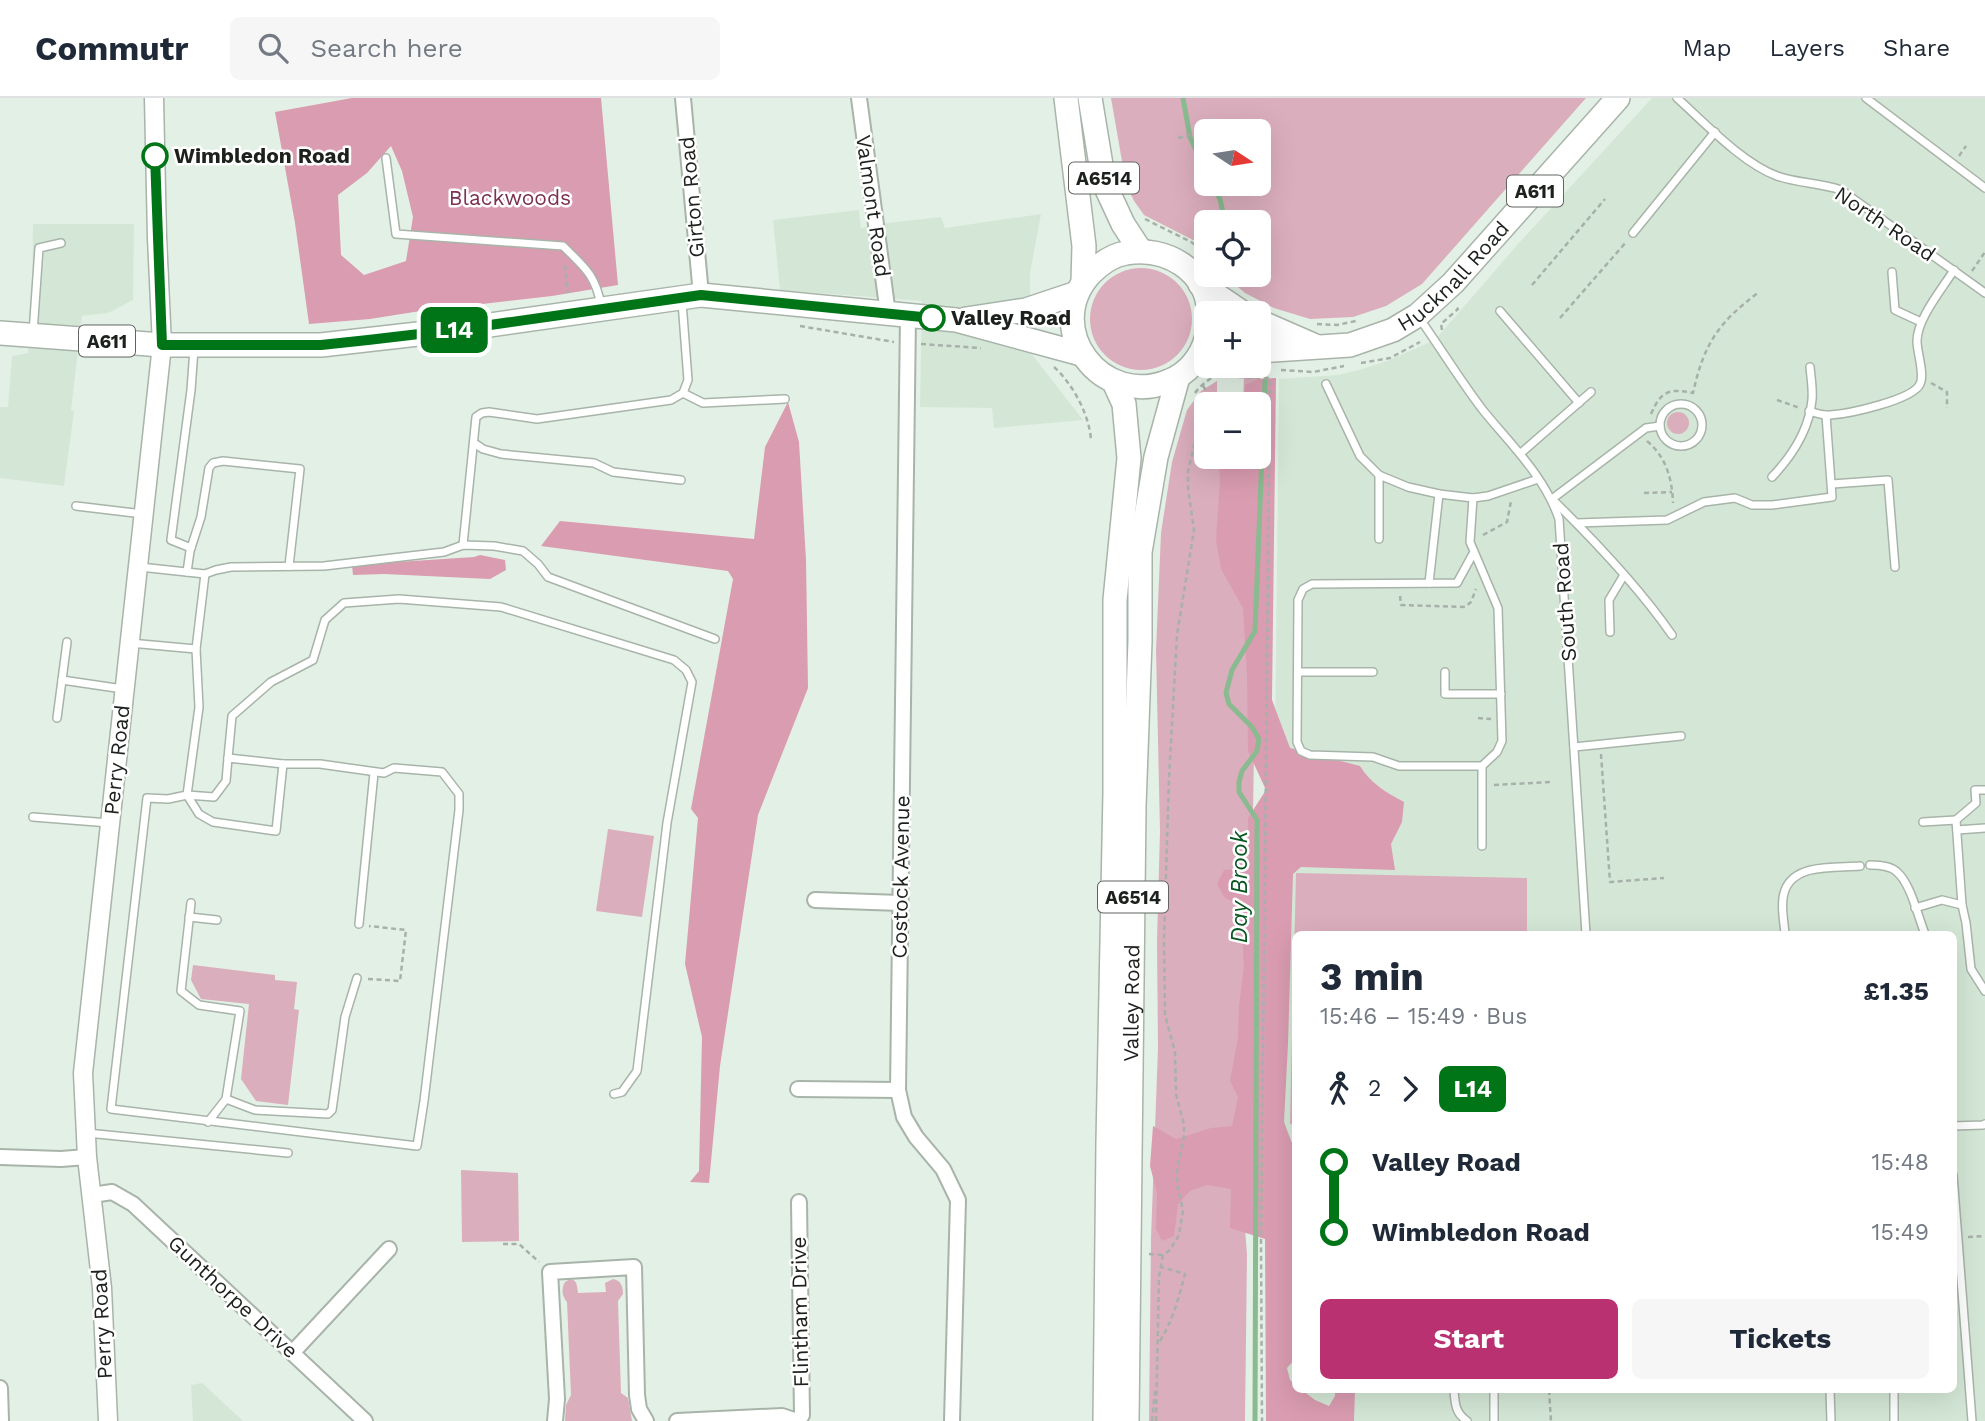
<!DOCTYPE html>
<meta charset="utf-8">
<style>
body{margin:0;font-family:"Work Sans",sans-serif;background:#f6f6f7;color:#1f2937;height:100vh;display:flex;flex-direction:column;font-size:26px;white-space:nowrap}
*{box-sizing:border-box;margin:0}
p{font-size:23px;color:#747a83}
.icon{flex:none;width:38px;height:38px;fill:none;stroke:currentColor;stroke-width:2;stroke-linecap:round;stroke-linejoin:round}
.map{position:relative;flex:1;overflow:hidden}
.side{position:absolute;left:1292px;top:833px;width:665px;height:462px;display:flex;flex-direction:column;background:#fff;border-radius:10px;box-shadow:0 7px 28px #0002}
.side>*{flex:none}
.badge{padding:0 14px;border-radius:10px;font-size:24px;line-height:46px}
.needle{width:46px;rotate:102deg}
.fabs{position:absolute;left:1194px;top:21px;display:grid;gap:14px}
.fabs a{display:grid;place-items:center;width:77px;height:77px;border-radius:10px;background:#fff;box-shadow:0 7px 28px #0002;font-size:35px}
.map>.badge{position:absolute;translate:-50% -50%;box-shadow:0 0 0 4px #fff}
.legs{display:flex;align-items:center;gap:10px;height:77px;padding:0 28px;font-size:23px}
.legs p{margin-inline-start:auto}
.headline{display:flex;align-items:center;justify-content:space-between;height:119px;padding:0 28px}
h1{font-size:38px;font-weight:700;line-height:52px}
.button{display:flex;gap:14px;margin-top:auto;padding:14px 28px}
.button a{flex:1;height:80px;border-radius:10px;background:#b93171;color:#fff;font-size:28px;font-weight:700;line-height:80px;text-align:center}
.button a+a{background:#f6f6f7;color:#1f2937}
ul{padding:0 28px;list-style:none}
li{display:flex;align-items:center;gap:24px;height:70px;font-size:26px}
li i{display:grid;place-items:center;width:10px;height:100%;margin:0 9px;background:currentColor}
li i::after{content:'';width:18px;height:18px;margin:-9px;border:5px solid;border-radius:50%;background:#fff}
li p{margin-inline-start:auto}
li:first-child i{background:linear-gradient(#0000 50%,currentColor 0)}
li:last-child i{background:linear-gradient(currentColor 50%,#0000 0)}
header{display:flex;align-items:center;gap:42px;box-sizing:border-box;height:98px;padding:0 35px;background:#fff;border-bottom:2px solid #e0e1e3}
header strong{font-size:33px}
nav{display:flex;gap:38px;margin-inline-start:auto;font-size:24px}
.search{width:490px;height:63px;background:#f6f6f7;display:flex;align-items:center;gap:18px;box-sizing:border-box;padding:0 24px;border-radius:10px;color:#747a83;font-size:26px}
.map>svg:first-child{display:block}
</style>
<header>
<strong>Commutr</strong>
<div class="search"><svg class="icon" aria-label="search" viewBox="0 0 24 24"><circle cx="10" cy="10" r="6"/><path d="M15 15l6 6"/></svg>Search here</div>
<nav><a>Map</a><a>Layers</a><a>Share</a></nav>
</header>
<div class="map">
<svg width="1985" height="1323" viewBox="0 0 1985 1323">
<rect width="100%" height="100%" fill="#e3f0e5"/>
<!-- built -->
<g fill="#d4e7d6" fill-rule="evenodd">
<path d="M 1652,0 L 1985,0 L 1985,1323 L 1270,1323 L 1272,920 L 1279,281 L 1338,277 L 1359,272 L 1387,263 L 1435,242 L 1518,146 ZM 1295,836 L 1953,836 L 1953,1292 L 1295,1292 Z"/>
<path d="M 859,112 L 861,130 L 887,125 L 941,119 L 945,130 L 1041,116 L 1030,175 L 1030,254 L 1083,322 L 994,330 L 992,310 L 920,309 L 922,203 L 780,192 L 773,122 Z"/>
<path d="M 33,126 L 134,126 L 133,202 L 108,215 L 82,218 L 71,312 L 74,313 L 64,388 L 0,380 L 0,309 L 8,309 L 12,258 L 28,255 L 32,216 Z"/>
<path d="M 202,1285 L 243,1323 L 193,1323 L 191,1287 Z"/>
</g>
<!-- green -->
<g fill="#dbaebd" fill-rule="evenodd">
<path d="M 1111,0 L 1586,0 L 1422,186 L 1386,208 L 1353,219 L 1310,221 L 1274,210 L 1245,195 L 1224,177 L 1258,177 L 1258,124 L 1206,124 L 1206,156 L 1195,143 L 1144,117 L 1134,103 L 1126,86 ZM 1206,33 L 1258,33 L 1258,86 L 1206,86 Z"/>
<circle cx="1141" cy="221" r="51"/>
<path d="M 1244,277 L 1260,277 L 1253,716 L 1244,1118 L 1247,1157 L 1245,1323 L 1149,1323 L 1151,1140 L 1158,950 L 1157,843 L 1160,733 L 1156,552 L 1161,435 L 1172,364 L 1187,312 L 1201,293 L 1217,283 L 1217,306 L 1206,306 L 1206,359 L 1258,359 L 1258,306 L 1243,306 Z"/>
<circle cx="1678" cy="325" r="11"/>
<path d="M 608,731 L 654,738 L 642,819 L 596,813 Z"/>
<path d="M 1296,775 L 1527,780 L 1527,836 L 1295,836 L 1295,1027 L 1290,1026 Z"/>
<path d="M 193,867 L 275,877 L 275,882 L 297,884 L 294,911 L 299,912 L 288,1007 L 256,1003 L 241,981 L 249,906 L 201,901 L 191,882 Z"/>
<path d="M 461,1072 L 518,1075 L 519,1143 L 462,1144 Z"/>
<path d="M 570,1181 C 578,1182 577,1189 578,1195 L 606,1194 L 605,1185 L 613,1181 C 621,1182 623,1189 623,1196 L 618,1203 L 621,1295 L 628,1300 L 632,1323 L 565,1323 L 566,1307 L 571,1297 L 567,1204 C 562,1198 561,1191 565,1184 Z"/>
</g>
<!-- forest -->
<g fill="#da9cb1" fill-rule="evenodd">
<path d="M 352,0 L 601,0 L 618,187 L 552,198 L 414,214 L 370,221 L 309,226 L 295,125 L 275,14 ZM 391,48 L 402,73 L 413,119 L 406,163 L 364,177 L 341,157 L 338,97 L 367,75 Z"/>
<path d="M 1276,280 L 1272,602 L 1290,650 L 1360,668 C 1370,685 1387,695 1404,704 L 1402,724 L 1391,746 L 1395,772 L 1301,769 L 1293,776 L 1288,946 L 1284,1024 L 1295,1053 L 1295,1261 L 1287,1270 L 1290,1282 L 1295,1286 L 1295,1292 L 1302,1292 L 1315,1302 L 1329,1308 L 1335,1298 L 1335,1292 L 1355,1292 L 1354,1323 L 1266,1323 L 1265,1141 L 1230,1130 L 1231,1091 L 1207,1087 L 1190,1093 L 1178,1106 L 1174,1138 L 1162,1143 L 1156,1131 L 1157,1095 L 1150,1068 L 1153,1028 L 1176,1041 L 1211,1030 L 1232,1028 L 1238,999 L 1230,983 L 1238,939 L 1239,908 L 1244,867 L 1240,807 L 1225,800 L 1217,786 L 1224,772 L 1249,770 L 1248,720 L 1266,692 L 1248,653 L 1247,577 L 1243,510 L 1221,471 L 1216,442 L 1220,382 L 1218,359 L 1258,359 L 1258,306 L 1244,306 L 1245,287 L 1259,281 Z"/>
<path d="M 788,304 L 799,344 L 806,462 L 808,590 L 758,717 L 720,968 L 709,1085 L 690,1084 L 699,1073 L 702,939 L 685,866 L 698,720 L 691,711 L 733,481 L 728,473 L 541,448 L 560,423 L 754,441 L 765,349 Z"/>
<path d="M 480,457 L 505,462 L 506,472 L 490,481 L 384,476 L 353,477 L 352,467 L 474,459 Z"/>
</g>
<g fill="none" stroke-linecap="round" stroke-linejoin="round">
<!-- stream -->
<g stroke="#89ba90" stroke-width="5">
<path d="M 1183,0 L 1190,39 L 1206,74"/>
<path d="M 1212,86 L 1220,101 L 1225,124"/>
<path d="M 1255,1323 L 1257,722 L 1239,694 L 1239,684 L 1242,673 L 1257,653 L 1259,641 L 1252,629 L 1229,606 L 1226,595 L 1232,572 L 1255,533 L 1265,283"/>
</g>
<!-- service casing -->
<g stroke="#a8b4a9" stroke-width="10">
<g id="service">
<path d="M 1677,0 C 1705,25 1742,65 1777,78 C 1797,85 1820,85 1841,92 L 1985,195"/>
<path d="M 1866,0 L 1985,90"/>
<path d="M 386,60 L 396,136 L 563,148 C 584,169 595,176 601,207"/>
<path d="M 1633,135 L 1715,34"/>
<path d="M 1892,174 L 1895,212 L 1921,224"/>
<path d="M 1500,213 L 1579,305"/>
<path d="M 1420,221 C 1441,251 1460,282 1482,311 C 1510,346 1544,377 1559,421 L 1586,836"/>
<path d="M 33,235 L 39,150 L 61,145"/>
<path d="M 1326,286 L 1360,358 L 1379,377 L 1408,389 L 1439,396 L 1473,400 L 1488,398 L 1538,381"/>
<path d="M 683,295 L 703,305 L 785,301"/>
<circle cx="1681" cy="327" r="21"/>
<path d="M 1809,313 C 1816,315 1823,318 1830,317 C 1848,316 1913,302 1920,286 C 1925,276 1917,255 1917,243 C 1917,221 1942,191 1954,172"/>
<path d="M 1660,328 L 1646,330 L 1552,401 C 1595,443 1638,488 1672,537"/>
<path d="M 474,345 L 483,351 L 501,356 L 594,365 L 613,374 L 681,382"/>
<path d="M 1521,355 L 1591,294"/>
<path d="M 1379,377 L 1379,441"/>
<path d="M 1772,379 C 1792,358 1809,332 1812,302 C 1813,291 1811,280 1810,269"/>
<path d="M 1832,386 L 1888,382 L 1895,469"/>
<path d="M 1473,400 L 1470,444 L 1498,510 L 1502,643 L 1497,654 L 1482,668 L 1399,668 L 1373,659 L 1310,657 L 1301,653 L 1297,644 L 1298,502 L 1303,491 L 1312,486 L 1457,485 L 1474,454"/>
<path d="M 76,408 L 143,416"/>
<path d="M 1577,425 L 1667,422 L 1704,404 L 1735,400 L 1752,407 L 1772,407 L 1832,399 L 1826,317"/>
<path d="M 463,447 L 476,319 L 482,315 L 489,314 L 537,321 L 671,302 L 683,295 L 688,282 L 682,204"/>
<path d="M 191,450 L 171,442 L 191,292 L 194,251"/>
<path d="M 140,469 L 205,476 L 216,472 L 231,469 L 324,468 L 444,454 L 463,447 L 494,448 L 523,453 L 538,466 L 548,479 L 715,541"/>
<path d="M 187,474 L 190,453 L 201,419 L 209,370 L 213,365 L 223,363 L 300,371 L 289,468"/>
<path d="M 205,476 L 196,551 L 199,609 L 187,697 L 168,701 L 147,700 L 111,1011 L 417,1048 L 424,1003 L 459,712 L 459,696 L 442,674 L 394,670 L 384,675 L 320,666 L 283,666"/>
<path d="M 1429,485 L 1439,396"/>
<path d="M 1610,534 L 1609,502 L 1624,477"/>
<path d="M 130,545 L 196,551"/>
<path d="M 1298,574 L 1373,574"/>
<path d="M 1445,574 L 1445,596 L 1501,596"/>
<path d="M 62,582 L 123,591"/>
<path d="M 57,620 L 67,544"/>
<path d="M 1574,649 L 1681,638"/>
<path d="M 228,660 L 232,618 L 271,584 L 313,562 L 325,522 L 344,505 L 399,501 L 501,509 L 674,562 L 686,572 L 692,584 L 667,725 L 637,973 L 622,994 L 614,996"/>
<path d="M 228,660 L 283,666 L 276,733 L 213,724 L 199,716 L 187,697 L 214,699 L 226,683 Z"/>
<path d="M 33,719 L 109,725"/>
<path d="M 1956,722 L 1976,705 L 1975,692 L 1985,692"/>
<path d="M 1923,724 L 1956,722 L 1962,807"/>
<path d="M 1957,732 L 1985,730"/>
<path d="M 1482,748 L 1482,668"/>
<path d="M 1870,767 C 1879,767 1891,768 1897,774 C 1911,786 1918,819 1925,836"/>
<path d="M 191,805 L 181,893 L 199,907 L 240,913 L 226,1001 L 208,1024"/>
<path d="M 1915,810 L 1942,802 L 1962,807 L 1966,825 L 1971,871 L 1985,893"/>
<path d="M 189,819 L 217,822"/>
<path d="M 359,826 L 374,675"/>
<path d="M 1785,836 C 1784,823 1780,805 1785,792 C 1795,765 1836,770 1860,768"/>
<path d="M 226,1001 L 255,1012 L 328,1016 L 332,1012 L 345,919 L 357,880"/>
<path d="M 1953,1028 L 1983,1027 L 1985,1026"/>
<path d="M 87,1035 L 288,1055"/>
<path d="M 1953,1077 L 1972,1323"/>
<path d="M 1454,1292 C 1455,1305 1455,1315 1467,1323"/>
<path d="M 1494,1292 L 1494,1323"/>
<path d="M 1830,1292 L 1831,1323"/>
<path d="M 1894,1292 L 1894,1323"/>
</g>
</g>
<!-- minor casing -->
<g stroke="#a8b4a9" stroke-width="18">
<g id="minor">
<path d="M 683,0 L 701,197"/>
<path d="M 859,0 L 888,216"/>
<path d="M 908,218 L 898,992 L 904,1019 L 916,1039 L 943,1071 L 958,1102 L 952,1323"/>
<path d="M 815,802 L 900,805"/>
<path d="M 798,991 L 898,992"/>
<path d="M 0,1059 L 61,1061 L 87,1059"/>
<path d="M 92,1097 L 112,1094 L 133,1106 L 365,1323"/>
<path d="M 293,1254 L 389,1151"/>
<path d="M 0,1290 L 1,1323"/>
<path d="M 555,1323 L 557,1301 L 550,1174 L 634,1169 L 637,1297 L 639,1311 L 646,1323"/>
<path d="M 677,1323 L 782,1318 L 797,1323"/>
<path d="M 798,1323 L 802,1317 L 799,1104"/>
</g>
</g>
<!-- tertiary casing -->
<g stroke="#a8b4a9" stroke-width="21">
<path id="tertiary" d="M 108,1323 L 102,1190 L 87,1059 L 83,975 L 162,247 L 157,140 L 154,0"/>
</g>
<!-- primary casing -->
<g stroke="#a8b4a9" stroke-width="26">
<g id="primary">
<path d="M 1200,186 L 1243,215"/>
<path d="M 966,221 L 1026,212 L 1077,195"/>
<path d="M 1258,223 L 1313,247"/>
<path d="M 0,235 L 162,247 L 321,247 L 462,231 L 701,197 L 956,222 L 1081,256"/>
<path id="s1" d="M 1258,253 L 1350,247 L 1393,232 L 1418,217 L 1453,185 L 1618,0"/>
</g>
</g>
<!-- trunk casing -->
<g stroke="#a8b4a9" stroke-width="26">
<g id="trunk">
<path d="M 1066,0 L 1084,148 L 1083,184"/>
<path d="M 1090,0 L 1104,85 L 1123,126 L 1140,152"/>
<path d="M 1206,241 C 1201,260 1187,276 1169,283 C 1102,311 1041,231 1090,176 C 1100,166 1112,157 1126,155 C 1166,148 1207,172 1209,215"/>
<path d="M 1105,1323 L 1108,1044 L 1115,694 L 1115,502 L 1129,360 L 1124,306 L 1114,284"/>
<path id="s2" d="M 1127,1323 L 1134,708 L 1140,543 L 1140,454 L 1156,359 L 1178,279"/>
</g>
</g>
<!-- path -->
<g stroke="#a7b1a9" stroke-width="2.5" stroke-dasharray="5 3.5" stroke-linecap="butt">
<path d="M 1178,40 L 1202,35"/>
<path d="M 1959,58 L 1966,48"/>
<path d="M 1145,121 L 1193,145 L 1201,156"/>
<path d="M 565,167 L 568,195"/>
<path d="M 1972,173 L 1985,154"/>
<path d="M 1532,187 L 1605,101"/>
<path d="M 1560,220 L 1627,143"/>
<path d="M 1317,226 L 1337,227 L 1356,223"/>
<path d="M 800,228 L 894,244"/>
<path d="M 1442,232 L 1441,226 L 1458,211 L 1455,209"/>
<path d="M 921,246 L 981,250"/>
<path d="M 1361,265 L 1390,260 L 1420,244"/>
<path d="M 1054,269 C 1073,286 1090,318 1091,343"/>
<path d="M 1239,271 L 1238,279 L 1270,280 L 1261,1143 L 1262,1323"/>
<path d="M 1281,272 L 1313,274 L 1344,268"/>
<path d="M 1931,285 L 1947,294 L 1947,310"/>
<path d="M 1195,295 C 1206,280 1228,269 1247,270"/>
<path d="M 1777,302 L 1800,310"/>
<path d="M 1651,316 C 1661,293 1669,290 1693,295 C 1704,245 1719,224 1759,194"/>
<path d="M 1647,343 C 1666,359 1672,380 1673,405"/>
<path d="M 1644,395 L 1672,394"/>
<path d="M 1483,437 L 1507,424 L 1511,403"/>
<path d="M 1400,498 L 1401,507 L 1465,509 L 1471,504 L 1476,491"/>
<path d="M 1478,620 L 1491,621"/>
<path d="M 1601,656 L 1610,784 L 1664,780"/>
<path d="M 1494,687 L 1550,684"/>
<path d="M 368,881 L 400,883 L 406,832 L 369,828"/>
<path d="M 1968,1139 L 1985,1138"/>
<path d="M 503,1146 L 519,1146 L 539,1164"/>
<path d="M 1149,1156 L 1163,1157"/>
<path d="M 1160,1243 C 1173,1222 1179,1199 1185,1176 L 1161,1169"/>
<path d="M 1549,1292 L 1551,1323"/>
<path d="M 1152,1323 L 1155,1293"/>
<path d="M 1156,1323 L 1159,1179 L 1163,1157 L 1170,1152 L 1179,1137 L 1183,1113 L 1177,1085 L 1177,1071 L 1184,1039 L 1184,1027 L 1176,996 L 1175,954 L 1165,917 L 1164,841 L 1169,680 L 1177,537 L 1194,432 L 1188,390 L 1188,373 L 1205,302 L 1205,291 L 1202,286"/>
</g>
<!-- service -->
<use href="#service" stroke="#fff" stroke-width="7"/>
<!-- minor -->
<use href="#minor" stroke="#fff" stroke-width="14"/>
<!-- tertiary -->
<use href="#tertiary" stroke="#fff" stroke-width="18"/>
<!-- primary -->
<use href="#primary" stroke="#fff" stroke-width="23"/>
<!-- trunk -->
<use href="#trunk" stroke="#fff" stroke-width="23"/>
</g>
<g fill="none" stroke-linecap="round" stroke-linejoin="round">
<!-- line-1 casing -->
<g stroke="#fff" stroke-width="16">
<path id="line-1" d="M 155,58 L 162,247 L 321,247 L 368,242 L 462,231 L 701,197 L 932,220"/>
</g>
<!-- line-1 -->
<use href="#line-1" stroke="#007517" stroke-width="10"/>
</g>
<!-- markers -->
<g fill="#fff" stroke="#007517" stroke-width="3.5">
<circle cx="155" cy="58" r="12"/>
<circle cx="932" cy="220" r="12"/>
</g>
<g text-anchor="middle" stroke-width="5" stroke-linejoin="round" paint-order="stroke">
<!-- shield labels -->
<g fill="#fff" stroke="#616461" stroke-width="2">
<rect x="1069" y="64.5" width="70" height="31" rx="5"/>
<rect x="1507" y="77.5" width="56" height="31" rx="5"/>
<rect x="79" y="227.5" width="56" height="31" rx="5"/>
<rect x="1098" y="783.5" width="70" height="31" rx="5"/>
</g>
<g font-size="19" font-weight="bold" fill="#1d211d">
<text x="1104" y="87">A6514</text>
<text x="1535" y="100">A611</text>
<text x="107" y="250">A611</text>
<text x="1133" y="806">A6514</text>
</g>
<!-- stop labels -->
<g font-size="21" font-weight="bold" fill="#1d211d" stroke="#fff" text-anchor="start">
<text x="174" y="65">Wimbledon Road</text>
<text x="951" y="227">Valley Road</text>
</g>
<!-- street labels -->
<g font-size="21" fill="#1d211d" stroke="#fff">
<text transform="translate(692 99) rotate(-95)" y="7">Girton Road</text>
<text transform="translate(873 108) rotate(82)" y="7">Valmont Road</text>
<text transform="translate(1885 126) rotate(34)" y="7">North Road</text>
<text dy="7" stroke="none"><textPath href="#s1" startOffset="219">Hucknall Road</textPath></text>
<text transform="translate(1565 504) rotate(-94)" y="7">South Road</text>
<text transform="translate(117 662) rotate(-84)" y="7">Perry Road</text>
<text transform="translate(901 779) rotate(-89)" y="7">Costock Avenue</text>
<text dy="7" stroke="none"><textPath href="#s2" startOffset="418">Valley Road</textPath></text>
<text transform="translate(233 1199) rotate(43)" y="7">Gunthorpe Drive</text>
<text transform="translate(800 1214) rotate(-91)" y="7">Flintham Drive</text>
<text transform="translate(102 1226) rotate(-93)" y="7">Perry Road</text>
</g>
<!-- park labels -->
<g font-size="21" fill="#7b3050" stroke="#fff">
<text x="510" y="107">Blackwoods</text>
</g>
<!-- water labels -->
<g font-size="23" font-style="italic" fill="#085722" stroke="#fff">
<text transform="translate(1239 789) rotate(-90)" y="8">Day Brook</text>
</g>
</g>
</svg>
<div class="fabs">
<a><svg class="needle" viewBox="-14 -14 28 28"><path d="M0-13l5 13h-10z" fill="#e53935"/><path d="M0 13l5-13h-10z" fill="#747a83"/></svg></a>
<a><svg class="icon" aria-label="locate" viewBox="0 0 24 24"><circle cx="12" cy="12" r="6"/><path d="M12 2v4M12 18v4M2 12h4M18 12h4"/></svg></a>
<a>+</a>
<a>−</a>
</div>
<b class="badge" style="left:454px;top:232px;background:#007517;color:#fff">L14</b>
<section class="side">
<div class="headline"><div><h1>3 min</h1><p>15:46 – 15:49 · Bus</p></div><b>£1.35</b></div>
<div class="legs"><svg class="icon" aria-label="walk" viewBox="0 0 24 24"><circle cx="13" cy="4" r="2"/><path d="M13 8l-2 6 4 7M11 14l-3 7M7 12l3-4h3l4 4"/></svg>2<svg class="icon" aria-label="forward" viewBox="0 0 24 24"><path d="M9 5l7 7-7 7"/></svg><b class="badge" style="background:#007517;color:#fff">L14</b></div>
<ul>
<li><i style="color:#007517"></i><b>Valley Road</b><p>15:48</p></li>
<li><i style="color:#007517"></i><b>Wimbledon Road</b><p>15:49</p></li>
</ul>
<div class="button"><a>Start</a><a>Tickets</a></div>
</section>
</div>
